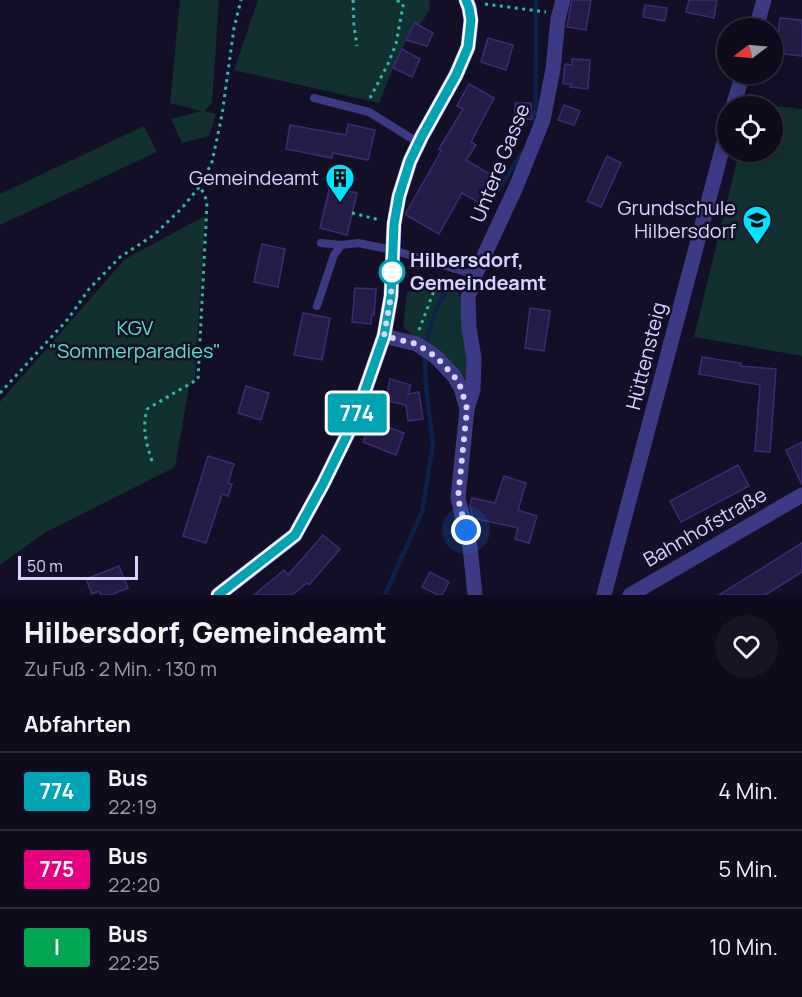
<!DOCTYPE html>
<html lang="de">
<meta charset="utf-8">
<style>
body{margin:0;font-family:Manrope,sans-serif;background:#171425;color:#f1f3f6;height:100vh;display:flex;flex-direction:column;font-size:22px;white-space:nowrap}
*{box-sizing:border-box;margin:0}
p{font-size:20px;color:#9b9ba3}
.icon{flex:none;width:33px;height:33px;fill:none;stroke:currentColor;stroke-width:2;stroke-linecap:round;stroke-linejoin:round}
.map{position:relative;height:595px;overflow:hidden}
.side{display:flex;flex-direction:column;background:#0e0b1c;flex:1}
.side>*{flex:none}
.badge{padding:0 12px;border-radius:4px;font-size:21px;line-height:39px}
.needle{width:39px;rotate:254deg}
.buttons{position:absolute;left:717px;top:18px;display:grid;gap:12px}
.buttons a{display:grid;place-items:center;width:66px;height:66px;border-radius:50%;background:#0e0b1c;box-shadow:0 3px 15px #0003,0 0 0 2px #2e2b3b;font-size:30px}
.scale{position:absolute;left:18px;bottom:15px;width:120px;box-sizing:border-box;padding-left:6px;border:3px solid #d9d4ff;border-top:0;font-size:16px;line-height:21px;white-space:nowrap;color:#d9d4ff;-webkit-text-stroke:4px #130f26;paint-order:stroke}
.you{position:absolute;width:30px;height:30px;margin:-15px;border:4px solid #fff;border-radius:50%;background:#1a73e8;box-shadow:0 0 0 9px #1a73e833}
.map>.badge{position:absolute;translate:-50% -50%;box-shadow:0 0 0 3px #fff}
h2{padding:0 24px;font-size:22px;line-height:54px}
.round{display:grid;place-items:center;flex:none;width:63px;height:63px;border-radius:32px;background:#171425}
.head{display:flex;align-items:center;justify-content:space-between;height:102px;padding:0 24px}
h1{font-size:28px;font-weight:800;line-height:45px}
ul{padding:0;list-style:none}
li{display:flex;align-items:center;gap:18px;height:78px;padding:0 24px;border-top:2px solid #2e2b3b}
li div{flex:1}
li b{display:block;font-size:22px}
li em{font-style:normal}
li .badge{min-width:66px;font-weight:700;text-align:center}
.map>svg:first-child{display:block}
</style>
<div class="map">
<svg width="802" height="595" viewBox="0 0 802 595">
<rect width="100%" height="100%" fill="#130f26"/>
<!-- green -->
<g fill="#12302f">
<path d="M 180,0 L 219,0 L 212,103 L 204,111 L 216,114 L 209,136 L 182,143 L 171,119 L 202,111 L 170,103 Z"/>
<path d="M 258,0 L 430,0 L 429,11 L 419,26 L 414,24 L 393,68 L 379,103 L 234,70 Z"/>
<path d="M 750,103 L 802,109 L 802,356 L 694,337 L 739,152 L 772,152 L 772,106 L 749,106 Z"/>
<path d="M 144,126 L 157,152 L 0,225 L 0,194 Z"/>
<path d="M 205,216 L 195,377 L 189,387 L 175,467 L 46,532 L 0,565 L 0,402 L 125,259 Z"/>
<path d="M 449,277 L 457,286 L 463,314 L 469,375 L 465,379 L 446,358 L 411,335 L 403,326 L 407,292 L 443,288 Z"/>
</g>
<g fill="none" stroke-linecap="round" stroke-linejoin="round">
<!-- stream -->
<g stroke="#0c2248" stroke-width="4.5">
<path d="M 535,122 L 536,60 L 536,0"/>
<path d="M 498,190 L 522,153"/>
<path d="M 385,595 L 422,512 L 433,444 L 426,387 L 425,359 L 427,339 L 434,315 L 451,279"/>
</g>
</g>
<!-- building -->
<g fill="#241b47" stroke="#3b2d73" stroke-width="1.5">
<path d="M 572,0 L 591,0 L 586,30 L 567,27 Z"/>
<path d="M 689,0 L 717,0 L 714,18 L 686,12 Z"/>
<path d="M 645,5 L 667,8 L 665,21 L 643,17 Z"/>
<path d="M 780,18 L 802,20 L 802,56 L 776,53 Z"/>
<path d="M 415,23 L 433,33 L 427,46 L 406,40 Z"/>
<path d="M 488,38 L 513,45 L 506,70 L 481,62 Z"/>
<path d="M 402,49 L 420,59 L 412,77 L 393,68 Z"/>
<path d="M 572,59 L 590,60 L 588,89 L 570,87 L 571,84 L 563,84 L 565,64 L 572,65 Z"/>
<path d="M 469,84 L 494,98 L 471,142 L 476,145 L 466,160 L 498,179 L 483,205 L 462,193 L 439,234 L 406,215 L 406,213 L 441,151 L 439,149 L 463,109 L 457,106 Z"/>
<path d="M 515,103 L 531,103 L 532,119 L 515,120 Z"/>
<path d="M 564,105 L 580,111 L 574,125 L 558,120 Z"/>
<path d="M 348,124 L 375,130 L 368,160 L 333,153 L 332,158 L 286,149 L 290,125 L 346,135 Z"/>
<path d="M 607,156 L 621,163 L 601,207 L 587,201 Z"/>
<path d="M 330,186 L 357,193 L 347,235 L 320,228 Z"/>
<path d="M 262,244 L 285,249 L 278,287 L 254,282 Z"/>
<path d="M 355,288 L 376,289 L 374,315 L 372,314 L 371,324 L 352,322 Z"/>
<path d="M 530,308 L 550,311 L 544,351 L 525,348 Z"/>
<path d="M 303,313 L 330,318 L 322,360 L 294,355 Z"/>
<path d="M 702,357 L 741,363 L 740,366 L 776,369 L 770,452 L 755,451 L 760,385 L 699,374 Z"/>
<path d="M 390,379 L 411,385 L 408,394 L 419,392 L 423,419 L 408,421 L 406,405 L 379,399 L 386,397 Z"/>
<path d="M 246,386 L 269,393 L 261,420 L 238,413 Z"/>
<path d="M 371,421 L 404,433 L 396,455 L 363,442 Z"/>
<path d="M 802,442 L 802,485 L 786,450 Z"/>
<path d="M 208,456 L 234,464 L 228,483 L 232,484 L 228,496 L 222,494 L 206,543 L 183,536 Z"/>
<path d="M 738,465 L 749,486 L 681,522 L 670,501 Z"/>
<path d="M 504,476 L 526,483 L 518,510 L 537,516 L 529,543 L 515,539 L 518,528 L 473,518 L 470,506 L 472,498 L 495,503 Z"/>
<path d="M 323,535 L 340,549 L 309,585 L 307,583 L 292,595 L 254,595 L 284,570 L 288,575 Z"/>
<path d="M 802,543 L 802,572 L 765,595 L 719,595 Z"/>
<path d="M 119,566 L 128,588 L 111,595 L 101,595 L 99,591 L 92,594 L 86,579 Z"/>
<path d="M 430,572 L 449,582 L 442,595 L 438,595 L 422,587 Z"/>
</g>
<g fill="none" stroke-linecap="round" stroke-linejoin="round">
<!-- path -->
<g stroke="#2fb8b0" stroke-width="3" stroke-dasharray="3 4.5" stroke-linecap="butt">
<path d="M 353,0 L 354,26 L 357,46"/>
<path d="M 397,2 L 400,0"/>
<path d="M 485,4 L 546,12"/>
<path d="M 370,98 L 388,64 L 396,44 L 404,0"/>
<path d="M 352,213 L 380,220"/>
<path d="M 419,330 L 440,275"/>
<path d="M 0,393 L 68,319 L 89,289 L 120,257 L 154,235 L 182,208 L 200,186 L 212,162 L 222,115 L 234,28 L 241,0"/>
<path d="M 152,461 C 146,442 142,429 147,409 L 198,379 L 206,224 L 207,201 L 200,186"/>
</g>
<!-- lane -->
<g stroke="#3d3a85" stroke-width="8">
<path d="M 314,98 L 369,112 L 419,143"/>
<path d="M 321,243 L 341,245 L 358,243 L 393,250 L 475,275"/>
<path d="M 317,306 L 334,255 L 341,245"/>
</g>
<!-- street -->
<g stroke="#3d3a85" stroke-width="15">
<path d="M 756,28 L 764,0"/>
<path d="M 733,106 L 743,74"/>
<path d="M 384,336 L 417,344 L 436,357 L 454,376 L 461,388 L 467,409 L 458,498 L 470,547 L 475,595"/>
<path d="M 467,409 L 473,390 L 474,358 L 469,328 L 468,297 L 475,275 L 516,187 L 543,120 L 553,69 L 558,19 L 563,0"/>
<path d="M 604,595 L 728,127"/>
<path d="M 630,595 L 802,495"/>
</g>
<!-- secondary -->
<path stroke="#6f6bff" stroke-width="15" d="M 218,595 L 295,535 L 323,484 L 355,419 L 384,336 L 391,296 L 394,224 L 399,196 L 410,161 L 422,136 L 456,75 L 468,47 L 471,20 L 469,7 L 466,0"/>
</g>
<g fill="none" stroke-linecap="round" stroke-linejoin="round">
<!-- line casing -->
<g stroke="#fff" stroke-width="14">
<path id="line" d="M 218,595 L 295,535 L 323,484 L 355,419 L 384,336 L 391,296 L 394,224 L 399,196 L 410,161 L 422,136 L 456,75 L 468,47 L 471,20 L 469,8 L 466,0"/>
</g>
<!-- line -->
<use href="#line" stroke="#00a3b4" stroke-width="9"/>
<!-- walk -->
<path stroke="#d9d4ff" stroke-width="6" stroke-dasharray="0 10.8" d="M 392,272 L 392,271 L 391,296 L 384,336 L 417,344 L 436,357 L 454,376 L 461,388 L 467,409 L 458,498 L 466,530"/>
</g>
<!-- icons -->
<defs>
<g id="building-pin" transform="scale(1.5)"><path d="M0 17L-7.5 6A9.5 9.5 0 1 1 7.5 6Z" fill="#00e5ff" stroke="#130f26"/><path d="M-4-6H4V6H1V3H-1V6H-4ZM-2.5-4.3h1.7v1.8h-1.7ZM.8-4.3h1.7v1.8H.8ZM-2.5-1h1.7V.8h-1.7ZM.8-1h1.7V.8H.8Z" fill="#111"/></g>
<g id="school-pin" transform="scale(1.5)"><path d="M0 17L-7.5 6A9.5 9.5 0 1 1 7.5 6Z" fill="#00e5ff" stroke="#130f26"/><path d="M0-5L7-2L0 1L-7-2ZM-4 1L0 2.5L4 1V4Q0 6-4 4Z" fill="#111"/></g>
</defs>
<g fill-rule="evenodd">
<use href="#building-pin" x="340" y="178"/>
<use href="#school-pin" x="757" y="220"/>
</g>
<!-- markers -->
<circle fill="#fff" stroke="#00a3b4" stroke-width="3" cx="392" cy="272" r="12"/>
<g text-anchor="middle" stroke-width="5" stroke-linejoin="round" paint-order="stroke">
<!-- street labels -->
<g font-size="20" fill="#d9d4ff" stroke="#130f26">
<text transform="translate(500 163) rotate(-68)" y="7">Untere Gasse</text>
<text transform="translate(646 356) rotate(-76)" y="7">Hüttensteig</text>
<text transform="translate(705 527) rotate(-30)" y="7">Bahnhofstraße</text>
</g>
<!-- poi labels -->
<g font-size="20" fill="#d9d4ff" stroke="#130f26" text-anchor="end">
<text x="319" y="185">Gemeindeamt</text>
<text x="736" y="215">Grundschule<tspan x="736" dy="23">Hilbersdorf</tspan></text>
</g>
<!-- stop labels -->
<g font-size="20" font-weight="bold" fill="#d9d4ff" stroke="#130f26" text-anchor="start">
<text x="410" y="267">Hilbersdorf,<tspan x="410" dy="23">Gemeindeamt</tspan></text>
</g>
<!-- park labels -->
<g font-size="20" fill="#5fe0c0" stroke="#130f26">
<text x="135" y="335">KGV<tspan x="135" dy="23">"Sommerparadies"</tspan></text>
</g>
</g>
</svg>
<div class="buttons">
<a><svg class="needle" viewBox="-14 -14 28 28"><path d="M0-13l5 13h-10z" fill="#e53935"/><path d="M0 13l5-13h-10z" fill="#9b9ba3"/></svg></a>
<a><svg class="icon" aria-label="locate" viewBox="0 0 24 24"><circle cx="12" cy="12" r="6"/><path d="M12 2v4M12 18v4M2 12h4M18 12h4"/></svg></a>
</div>
<div class="scale">50 m</div>
<div class="you" style="left:466px;top:530px"></div>
<b class="badge" style="left:357px;top:413px;background:#00a3b4;color:#fff">774</b>
</div>
<section class="side">
<div class="head"><div><h1>Hilbersdorf, Gemeindeamt</h1><p>Zu Fuß · 2 Min. · 130 m</p></div><a class="round"><svg class="icon" aria-label="heart" viewBox="0 0 24 24"><path d="M12 20l-8-8c-3-5 5-10 8-4 3-6 11-1 8 4z"/></svg></a></div>
<h2>Abfahrten</h2>
<ul>
<li><span class="badge" style="background:#00a3b4;color:#fff">774</span><div><b>Bus</b><p>22:19</p></div><em>4 Min.</em></li>
<li><span class="badge" style="background:#e6007e;color:#fff">775</span><div><b>Bus</b><p>22:20</p></div><em>5 Min.</em></li>
<li><span class="badge" style="background:#00a651;color:#fff">I</span><div><b>Bus</b><p>22:25</p></div><em>10 Min.</em></li>
</ul>
</section>
